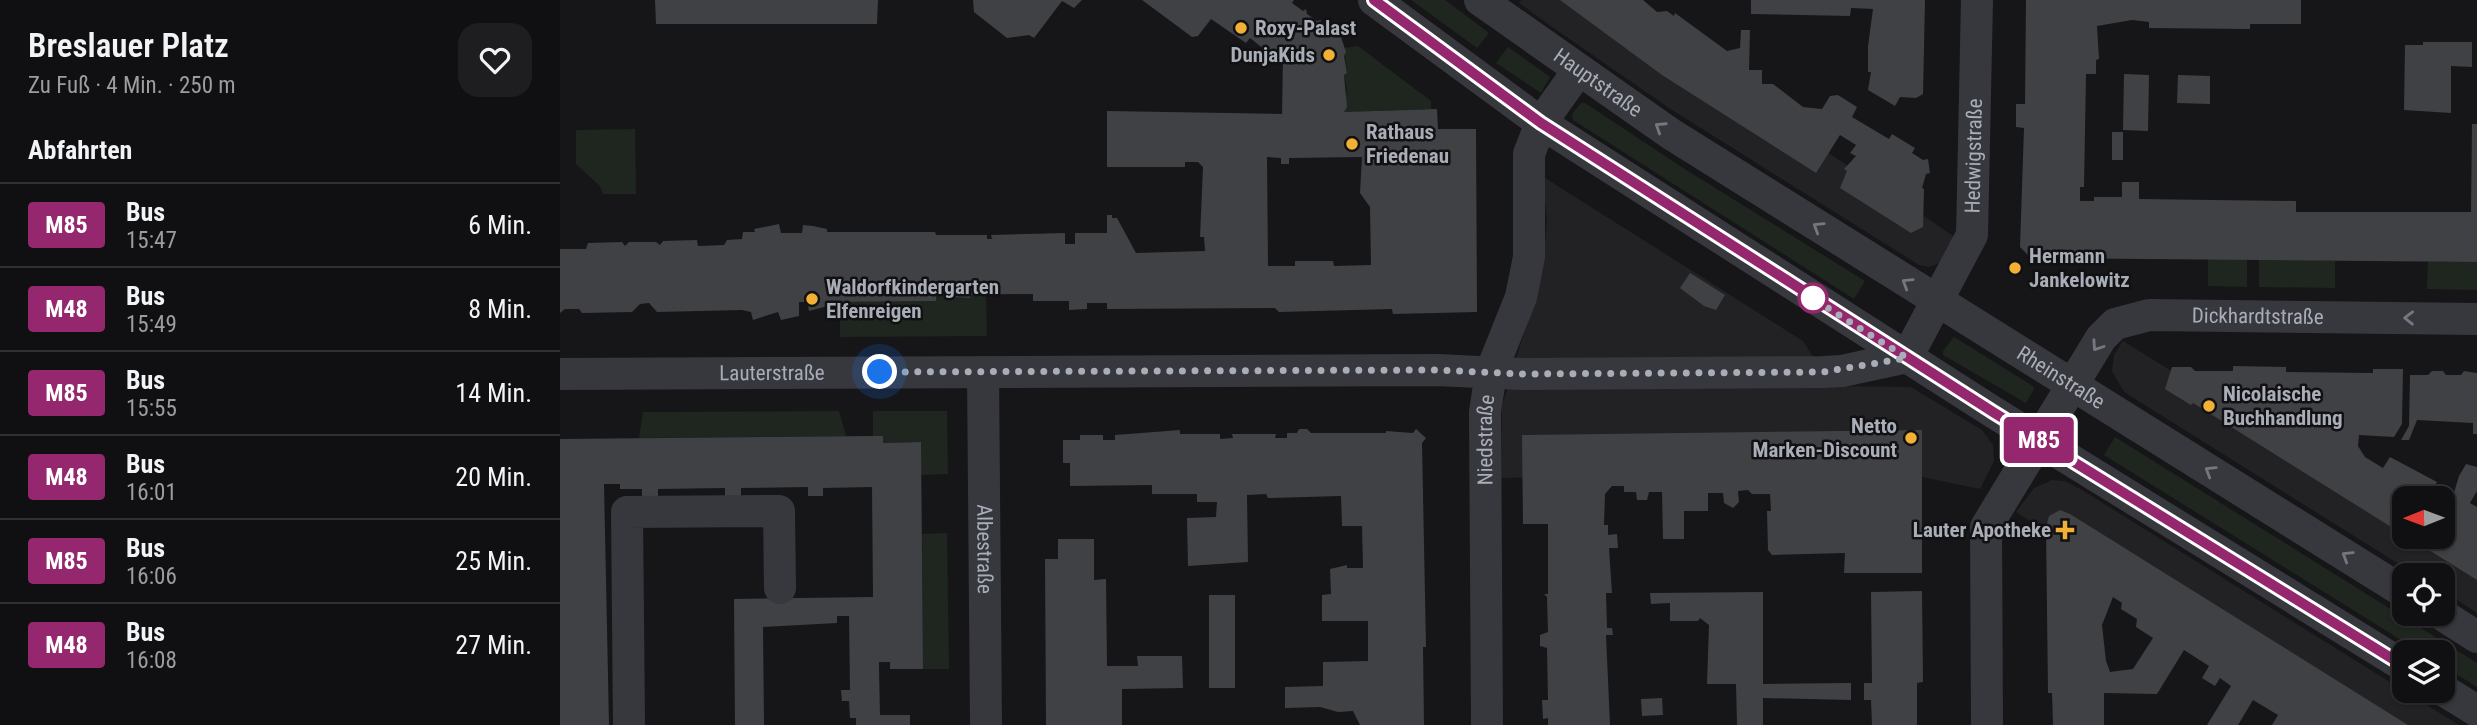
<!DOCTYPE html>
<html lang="de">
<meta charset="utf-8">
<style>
body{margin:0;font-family:"Roboto Condensed",sans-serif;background:#1e1e20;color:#f1f3f6;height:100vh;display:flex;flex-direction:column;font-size:26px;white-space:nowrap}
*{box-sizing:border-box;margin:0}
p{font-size:23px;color:#9c9d9f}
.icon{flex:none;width:38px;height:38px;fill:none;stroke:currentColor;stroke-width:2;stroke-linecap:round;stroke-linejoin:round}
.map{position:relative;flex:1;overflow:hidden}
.sheet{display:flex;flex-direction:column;background:#101012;width:560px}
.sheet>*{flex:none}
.badge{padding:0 14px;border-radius:5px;font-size:24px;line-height:46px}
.needle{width:46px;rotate:269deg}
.fabs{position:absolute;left:1832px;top:486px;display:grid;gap:14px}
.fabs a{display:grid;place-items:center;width:63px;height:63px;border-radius:14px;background:#101012;box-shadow:0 2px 5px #0004,0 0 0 2px #303032;font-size:35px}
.you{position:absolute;width:35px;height:35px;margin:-18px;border:5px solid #fff;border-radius:50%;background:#1a73e8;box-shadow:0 0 0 10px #1a73e833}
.map>.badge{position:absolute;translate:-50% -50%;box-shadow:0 0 0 4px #fff}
h2{padding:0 28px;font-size:26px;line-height:63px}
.round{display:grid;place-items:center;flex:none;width:74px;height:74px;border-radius:21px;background:#1e1e20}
.summary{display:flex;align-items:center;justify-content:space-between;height:119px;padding:0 28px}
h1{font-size:33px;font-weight:600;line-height:52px}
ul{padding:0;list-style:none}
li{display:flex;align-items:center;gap:21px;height:84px;padding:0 28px;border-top:2px solid #303032}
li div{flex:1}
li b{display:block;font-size:26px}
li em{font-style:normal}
li .badge{min-width:77px;font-weight:700;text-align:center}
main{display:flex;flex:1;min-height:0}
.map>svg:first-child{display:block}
</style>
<main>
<section class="sheet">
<div class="summary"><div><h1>Breslauer Platz</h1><p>Zu Fuß · 4 Min. · 250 m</p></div><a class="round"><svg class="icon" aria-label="heart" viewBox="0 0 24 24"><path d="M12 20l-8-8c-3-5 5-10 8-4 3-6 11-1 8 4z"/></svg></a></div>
<h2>Abfahrten</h2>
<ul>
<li><span class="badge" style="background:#95276e;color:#fff">M85</span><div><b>Bus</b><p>15:47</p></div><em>6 Min.</em></li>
<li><span class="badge" style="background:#95276e;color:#fff">M48</span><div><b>Bus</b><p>15:49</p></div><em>8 Min.</em></li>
<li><span class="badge" style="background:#95276e;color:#fff">M85</span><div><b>Bus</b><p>15:55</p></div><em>14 Min.</em></li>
<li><span class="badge" style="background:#95276e;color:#fff">M48</span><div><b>Bus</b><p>16:01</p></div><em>20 Min.</em></li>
<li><span class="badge" style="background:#95276e;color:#fff">M85</span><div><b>Bus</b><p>16:06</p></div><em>25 Min.</em></li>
<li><span class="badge" style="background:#95276e;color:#fff">M48</span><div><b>Bus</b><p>16:08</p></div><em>27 Min.</em></li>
</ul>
</section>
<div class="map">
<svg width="1917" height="725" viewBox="0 0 1917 725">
<rect width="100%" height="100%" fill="#161618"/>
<!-- built -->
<g fill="#222225">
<path d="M 961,0 L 1039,0 L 1395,237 L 1380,263 L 1369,267 L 1359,265 L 1109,108 L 988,24 L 959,3 Z"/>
<path d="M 982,176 L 1243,341 L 1271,386 L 1351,387 L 1422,430 L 1433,445 L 1434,461 L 1420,489 L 1362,477 L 1124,474 L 941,478 L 942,406 L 983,269 L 987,219 Z"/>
<path d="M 1563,341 L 1844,515 L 1844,537 L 1880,537 L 1917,560 L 1917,613 L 1883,591 L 1883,576 L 1858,576 L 1564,392 L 1552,371 L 1554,355 Z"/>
<path d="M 1492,480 L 1505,481 L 1522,490 L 1899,725 L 1788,725 L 1456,512 L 1474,488 Z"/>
</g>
<!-- green -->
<g fill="#1e261f">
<path d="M 851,0 L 885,0 L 929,33 L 917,48 Z"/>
<path d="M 798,46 L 871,101 L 871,109 L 784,112 L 787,89 L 784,75 L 787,72 L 784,48 Z"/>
<path d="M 948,47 L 990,77 L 981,93 L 936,63 Z"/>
<path d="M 1021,103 L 1025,103 L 1120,166 L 1305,281 L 1294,299 L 1013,120 L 1012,114 Z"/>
<path d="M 75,129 L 76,194 L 43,194 L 40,186 L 16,164 L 16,130 Z"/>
<path d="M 1687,258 L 1687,287 L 1648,286 L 1648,259 Z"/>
<path d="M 1699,258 L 1775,261 L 1775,288 L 1699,287 Z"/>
<path d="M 1868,262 L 1917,262 L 1917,290 L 1867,289 Z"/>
<path d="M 410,295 L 426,295 L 427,336 L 280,337 L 280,302 L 376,301 L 376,296 L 409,298 Z"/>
<path d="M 1394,337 L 1473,386 L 1474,389 L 1466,403 L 1383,355 L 1383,351 Z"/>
<path d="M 279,411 L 286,436 L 79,438 L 83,412 Z"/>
<path d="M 313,411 L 387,411 L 388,474 L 361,475 L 361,442 L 323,443 L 323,436 L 313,436 Z"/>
<path d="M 1555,437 L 1917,663 L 1917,687 L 1883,666 L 1883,653 L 1862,653 L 1544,455 Z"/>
<path d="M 387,533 L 389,669 L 363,669 L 362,534 Z"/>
</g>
<!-- building -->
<g fill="#404145" fill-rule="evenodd">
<path d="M 95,0 L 318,0 L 317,24 L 96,24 Z"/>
<path d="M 413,0 L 522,0 L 514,8 L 502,1 L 474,38 L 469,35 L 447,38 L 414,12 Z"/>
<path d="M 582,0 L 734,0 L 732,3 L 743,11 L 746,9 L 747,14 L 757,21 L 761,20 L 761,25 L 781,37 L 786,52 L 784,56 L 787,73 L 784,75 L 787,107 L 784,112 L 877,109 L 878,129 L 916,129 L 917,312 L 833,314 L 832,309 L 719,312 L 715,308 L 547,309 L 547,303 L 527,303 L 527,309 L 509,310 L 509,301 L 473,301 L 473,294 L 454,294 L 410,295 L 410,298 L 376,296 L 376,301 L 268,302 L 268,306 L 249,311 L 247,302 L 239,302 L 239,316 L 221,320 L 218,312 L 193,320 L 191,312 L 182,310 L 97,312 L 89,303 L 80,304 L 72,312 L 22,313 L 19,309 L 5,309 L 0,313 L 0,249 L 26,249 L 28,243 L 62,242 L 65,246 L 69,242 L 96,242 L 100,245 L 103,241 L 137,240 L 138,246 L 164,245 L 167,240 L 182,239 L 183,232 L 195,232 L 194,229 L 219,224 L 221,233 L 242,233 L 243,225 L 253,226 L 267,229 L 267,232 L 375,232 L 376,235 L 427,235 L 427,239 L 432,239 L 431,235 L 505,233 L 505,244 L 515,244 L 515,233 L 547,233 L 547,215 L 552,215 L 552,218 L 557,218 L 576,253 L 645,251 L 644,237 L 640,237 L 643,167 L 638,162 L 625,162 L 625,167 L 547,167 L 547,111 L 722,114 L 723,57 L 714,57 L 690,38 L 686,43 L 651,19 L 638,36 L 632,37 ZM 707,157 L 721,158 L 721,164 L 729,164 L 729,158 L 802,157 L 800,193 L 810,207 L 811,265 L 774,266 L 773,261 L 735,261 L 735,266 L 708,266 Z"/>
<path d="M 1000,0 L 1083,0 L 1097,12 L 1107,11 L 1114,16 L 1115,13 L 1167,51 L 1180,48 L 1181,30 L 1190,30 L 1189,70 L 1202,70 L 1202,84 L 1213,84 L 1243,107 L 1262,109 L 1270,96 L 1278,95 L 1297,107 L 1292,117 L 1329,139 L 1332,134 L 1355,148 L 1352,153 L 1363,160 L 1368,159 L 1370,173 L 1366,174 L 1362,188 L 1364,189 L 1363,227 L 1351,233 L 1280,188 L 1287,171 L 1284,169 L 1296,156 L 1290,153 L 1296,145 L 1280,135 L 1256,173 L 1102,75 Z"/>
<path d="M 1191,0 L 1365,0 L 1363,94 L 1356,98 L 1340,97 L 1335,106 L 1308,90 L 1311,72 L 1308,72 L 1308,46 L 1313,9 L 1291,8 L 1290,16 L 1191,14 Z"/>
<path d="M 1466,0 L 1741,0 L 1741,24 L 1690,24 L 1690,29 L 1589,28 L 1589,22 L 1572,20 L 1537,26 L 1539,59 L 1536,60 L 1536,74 L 1526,74 L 1524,187 L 1520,187 L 1520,201 L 1534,201 L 1534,197 L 1562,197 L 1562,182 L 1579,182 L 1579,199 L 1736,201 L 1736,212 L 1911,212 L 1912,124 L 1917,124 L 1917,262 L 1471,258 L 1460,247 L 1464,128 L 1456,127 L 1456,104 L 1465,104 Z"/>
<path d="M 1863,42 L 1912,42 L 1912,67 L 1891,66 L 1891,113 L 1844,110 L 1845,45 L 1863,45 Z"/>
<path d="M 1564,74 L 1589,75 L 1588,131 L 1563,130 Z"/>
<path d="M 1618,75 L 1650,76 L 1650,104 L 1617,103 Z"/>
<rect x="1552" y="132" width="11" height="28"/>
<path d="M 1130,273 L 1165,295 L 1156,310 L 1144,306 L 1120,288 Z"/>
<path d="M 1673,366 L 1726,367 L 1726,372 L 1813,373 L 1813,369 L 1843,369 L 1842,424 L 1834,437 L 1799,435 L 1798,446 L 1805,457 L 1823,468 L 1830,457 L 1877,482 L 1875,485 L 1893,496 L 1899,476 L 1906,464 L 1917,467 L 1917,491 L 1910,503 L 1917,507 L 1917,580 L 1848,537 L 1883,537 L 1883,499 L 1844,499 L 1844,535 L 1633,403 L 1631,405 L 1605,389 L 1612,367 L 1631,367 L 1635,371 L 1673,371 Z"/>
<path d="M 1872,371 L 1883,371 L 1886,375 L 1901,375 L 1904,371 L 1917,373 L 1917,434 L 1913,434 L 1913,423 L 1857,420 L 1849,440 L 1841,440 L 1849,426 L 1850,375 L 1868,375 Z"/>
<path d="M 739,429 L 747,429 L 751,433 L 826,433 L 826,431 L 853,433 L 856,429 L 866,438 L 862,443 L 866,647 L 863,647 L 864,725 L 800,725 L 793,711 L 778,712 L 760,707 L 725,708 L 725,687 L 763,686 L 763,662 L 808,661 L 808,621 L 762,621 L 762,595 L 771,594 L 770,569 L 787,565 L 787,568 L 803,568 L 802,526 L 782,526 L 781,496 L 708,498 L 706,494 L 687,495 L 688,562 L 628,566 L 627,518 L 656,517 L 657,502 L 637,502 L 637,494 L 592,494 L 592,485 L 510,486 L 510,463 L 503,463 L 503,440 L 520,440 L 520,435 L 543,435 L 543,440 L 555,440 L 555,435 L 620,430 L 620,434 L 660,434 L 660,439 L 673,438 L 672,434 L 716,434 L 715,438 L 727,438 L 727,433 L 737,433 Z"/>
<path d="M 1362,430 L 1362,573 L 1284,573 L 1285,553 L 1212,555 L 1208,550 L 1207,511 L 1211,511 L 1210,494 L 1192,494 L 1188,490 L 1178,491 L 1179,502 L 1173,508 L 1164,503 L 1163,493 L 1148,493 L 1148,511 L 1124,511 L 1124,539 L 1103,539 L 1102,492 L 1089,492 L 1087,500 L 1077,500 L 1076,492 L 1064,492 L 1064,486 L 1052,486 L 1045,494 L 1044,525 L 1048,525 L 1048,535 L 1057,534 L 1058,548 L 1049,548 L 1052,593 L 1046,593 L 1047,628 L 1052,628 L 1053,635 L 1046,635 L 1050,725 L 988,725 L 988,718 L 983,719 L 982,700 L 988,700 L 987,648 L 980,646 L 980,635 L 988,632 L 987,597 L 984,594 L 988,594 L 988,524 L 963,524 L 962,435 Z"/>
<path d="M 313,436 L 323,436 L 323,443 L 361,442 L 363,669 L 330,669 L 330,662 L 319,662 L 319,670 L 320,715 L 350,715 L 350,725 L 296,725 L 296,718 L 290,718 L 289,701 L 282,701 L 281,690 L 290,690 L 289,616 L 277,616 L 277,623 L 203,627 L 204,725 L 175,725 L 174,599 L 313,597 L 312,487 L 263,488 L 263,496 L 248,496 L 248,487 L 181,488 L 181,496 L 165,496 L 165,488 L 98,489 L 98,496 L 82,496 L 82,489 L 60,489 L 60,484 L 44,484 L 49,725 L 0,725 L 0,439 Z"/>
<path d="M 1500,510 L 1510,514 L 1848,725 L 1712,725 L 1718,715 L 1693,700 L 1678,725 L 1647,725 L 1671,686 L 1660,678 L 1655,686 L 1642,678 L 1649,666 L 1624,650 L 1597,694 L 1544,693 L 1544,725 L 1493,725 L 1492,693 L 1488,693 L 1486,527 L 1489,516 ZM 1553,597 L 1562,603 L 1561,609 L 1577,619 L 1576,627 L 1593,638 L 1573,669 L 1550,672 L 1546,661 L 1542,625 Z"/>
<path d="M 498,539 L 534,539 L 534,580 L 546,579 L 547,666 L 578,666 L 577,656 L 622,656 L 623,688 L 562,689 L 562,725 L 486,725 L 485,559 L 498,559 Z"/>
<path d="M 1362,591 L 1363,682 L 1357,683 L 1357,725 L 1312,725 L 1311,700 L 1304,700 L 1304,683 L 1312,683 L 1311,592 Z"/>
<path d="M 1203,592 L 1203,684 L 1291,683 L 1291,700 L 1203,698 L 1203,725 L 1177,725 L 1176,684 L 1147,684 L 1149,625 L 1140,618 L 1138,621 L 1110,621 L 1110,603 L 1091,604 L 1090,593 Z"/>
<rect x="649" y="595" width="26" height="93"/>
<path d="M 1102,698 L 1103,715 L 1082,716 L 1081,699 Z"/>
</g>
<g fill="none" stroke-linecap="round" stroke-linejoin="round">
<!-- minor -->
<g stroke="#37383d" stroke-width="32">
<path d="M 814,0 L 981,123 L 1433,412 L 1844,666"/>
<path id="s1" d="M 920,0 L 1111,134 L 1844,592"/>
<path id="s2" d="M 423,372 L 426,725"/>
<path id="s3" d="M 0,374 L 877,370 L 961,374 L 1263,372 L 1282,371 L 1347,357 L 1412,235 L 1417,0"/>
<path d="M 1881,614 L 1917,637"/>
<path d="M 1883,690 L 1917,711"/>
<path d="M 69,725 L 67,512 L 219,511 L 220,588"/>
<path id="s4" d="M 927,725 L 925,412 L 931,372 L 961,297 L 969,257 L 969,154 L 981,123 L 1018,71"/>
<path id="s5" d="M 1427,725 L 1426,527 L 1541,338 L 1555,324 L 1589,315 L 1917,319"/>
</g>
</g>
<!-- one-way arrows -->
<defs><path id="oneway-chevron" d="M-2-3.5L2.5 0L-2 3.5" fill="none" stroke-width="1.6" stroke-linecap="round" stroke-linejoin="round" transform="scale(1.75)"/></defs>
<g stroke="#757881">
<use href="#oneway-chevron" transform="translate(1100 127) rotate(-147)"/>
<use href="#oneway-chevron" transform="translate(1258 227) rotate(-148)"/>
<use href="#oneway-chevron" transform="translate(1347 283) rotate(-148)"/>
<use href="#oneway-chevron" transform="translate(1849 318) rotate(-179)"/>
<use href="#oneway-chevron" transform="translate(1537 346) rotate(124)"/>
<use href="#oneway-chevron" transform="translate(1650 471) rotate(-148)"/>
<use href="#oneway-chevron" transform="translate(1787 556) rotate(-148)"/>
</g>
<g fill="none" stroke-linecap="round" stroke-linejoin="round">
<!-- line casing -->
<g stroke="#fff" stroke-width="16">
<path id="line" d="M 814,0 L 981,123 L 1433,412 L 1844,666"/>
</g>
<!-- line -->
<use href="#line" stroke="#95276e" stroke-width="10"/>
<!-- walk -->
<path stroke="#a8adb8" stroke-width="7" stroke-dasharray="0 12.6" d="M 320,372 L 877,370 L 961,374 L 1263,372 L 1347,358 L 1249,296 L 1253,298"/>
</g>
<!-- markers -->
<g fill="#f2b134" stroke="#111113" stroke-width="2.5">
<circle cx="681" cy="28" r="7"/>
<circle cx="769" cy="55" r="7"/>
<circle cx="792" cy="144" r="7"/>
<circle cx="1455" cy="268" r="7"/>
<circle cx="252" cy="299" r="7"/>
<circle cx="1649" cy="406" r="7"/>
<circle cx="1351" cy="438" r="7"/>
<path d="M1501.5 519.5h7v7h7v7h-7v7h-7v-7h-7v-7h7z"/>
</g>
<circle fill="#fff" stroke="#95276e" stroke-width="3.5" cx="1253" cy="298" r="14"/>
<g text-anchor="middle" stroke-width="5" stroke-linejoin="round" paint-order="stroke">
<!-- poi labels -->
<g font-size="21" font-weight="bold" fill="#a8adb8" stroke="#111113" text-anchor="start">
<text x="695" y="35">Roxy-Palast</text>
<text x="755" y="62" text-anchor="end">DunjaKids</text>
<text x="806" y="139">Rathaus<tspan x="806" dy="24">Friedenau</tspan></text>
<text x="1469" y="263">Hermann<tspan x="1469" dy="24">Jankelowitz</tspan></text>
<text x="266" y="294">Waldorfkindergarten<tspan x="266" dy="24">Elfenreigen</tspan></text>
<text x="1663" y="401">Nicolaische<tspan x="1663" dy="24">Buchhandlung</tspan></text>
<text x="1337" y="433" text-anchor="end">Netto<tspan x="1337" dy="24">Marken-Discount</tspan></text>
<text x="1491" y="537" text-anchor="end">Lauter Apotheke</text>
</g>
<!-- street labels -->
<g font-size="21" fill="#a8adb8" stroke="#111113">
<text dy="7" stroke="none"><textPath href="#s1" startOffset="144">Hauptstraße</textPath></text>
<text dy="7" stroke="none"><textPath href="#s3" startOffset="1566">Hedwigstraße</textPath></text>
<text dy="7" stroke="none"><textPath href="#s5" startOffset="583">Dickhardtstraße</textPath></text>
<text dy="7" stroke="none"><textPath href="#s3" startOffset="212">Lauterstraße</textPath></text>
<text dy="7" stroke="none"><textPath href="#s1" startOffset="693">Rheinstraße</textPath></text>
<text dy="7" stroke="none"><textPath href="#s4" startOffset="285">Niedstraße</textPath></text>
<text dy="7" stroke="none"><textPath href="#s2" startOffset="177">Albestraße</textPath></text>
</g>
</g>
</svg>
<div class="fabs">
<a><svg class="needle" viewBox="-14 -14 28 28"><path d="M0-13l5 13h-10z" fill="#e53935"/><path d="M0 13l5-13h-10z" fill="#9c9d9f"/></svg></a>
<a><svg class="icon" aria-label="locate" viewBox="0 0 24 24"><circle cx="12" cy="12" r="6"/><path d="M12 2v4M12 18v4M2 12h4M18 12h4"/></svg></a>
<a><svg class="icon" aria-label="layers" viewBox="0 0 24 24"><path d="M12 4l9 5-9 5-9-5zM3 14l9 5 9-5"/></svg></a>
</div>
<div class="you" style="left:320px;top:372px"></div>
<b class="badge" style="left:1479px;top:440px;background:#95276e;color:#fff">M85</b>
</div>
</main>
